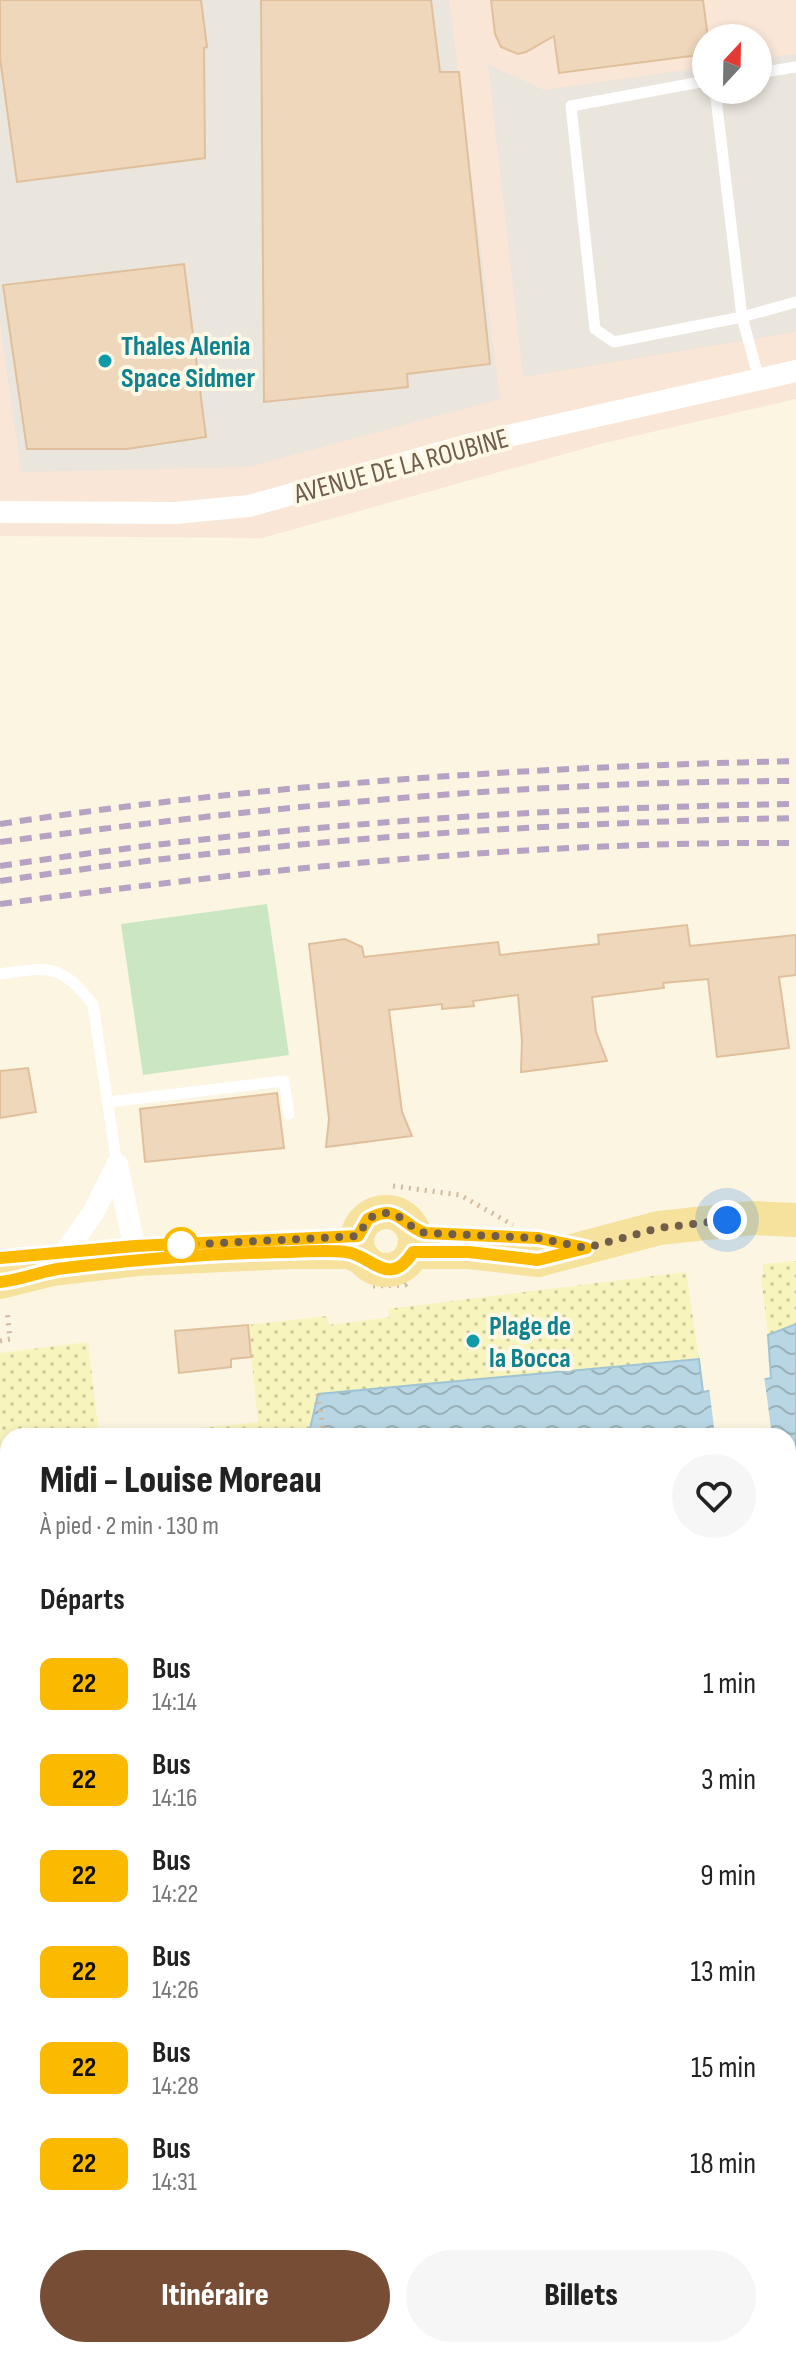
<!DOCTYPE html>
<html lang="fr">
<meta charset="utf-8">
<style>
body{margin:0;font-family:"Sofia Sans Condensed",sans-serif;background:#f6f6f6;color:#222;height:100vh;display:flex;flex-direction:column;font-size:30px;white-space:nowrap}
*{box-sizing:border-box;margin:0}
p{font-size:26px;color:#767676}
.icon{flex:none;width:44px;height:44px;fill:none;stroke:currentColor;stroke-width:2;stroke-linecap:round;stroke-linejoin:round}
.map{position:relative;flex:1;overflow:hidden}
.details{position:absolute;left:0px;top:1428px;width:796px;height:930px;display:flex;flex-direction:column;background:#fff;border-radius:24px 24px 0 0;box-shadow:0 4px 12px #0003}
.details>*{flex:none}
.badge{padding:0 16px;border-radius:12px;font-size:28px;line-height:52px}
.needle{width:52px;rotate:22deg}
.buttons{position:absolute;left:692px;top:24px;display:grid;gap:16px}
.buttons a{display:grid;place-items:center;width:80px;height:80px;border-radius:50%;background:#fff;box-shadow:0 4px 12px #0003;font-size:40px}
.you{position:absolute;width:40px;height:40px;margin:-20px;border:6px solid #fff;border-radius:50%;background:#1a73e8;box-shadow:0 0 0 12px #1a73e833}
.map>.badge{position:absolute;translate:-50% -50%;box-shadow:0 0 0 4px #fff}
h2{padding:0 40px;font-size:30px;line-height:72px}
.round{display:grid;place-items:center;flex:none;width:84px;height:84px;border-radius:42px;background:#f6f6f6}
.summary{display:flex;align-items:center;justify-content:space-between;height:136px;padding:0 40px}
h1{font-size:38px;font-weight:800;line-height:60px}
.primary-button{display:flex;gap:16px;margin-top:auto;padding:16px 40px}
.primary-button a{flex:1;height:92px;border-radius:48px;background:#774d35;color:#fff;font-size:32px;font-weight:800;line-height:92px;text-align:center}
.primary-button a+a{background:#f6f6f6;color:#222}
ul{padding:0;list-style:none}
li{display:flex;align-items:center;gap:24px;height:96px;padding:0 40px}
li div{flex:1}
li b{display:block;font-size:30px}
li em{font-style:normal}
li .badge{min-width:88px;font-weight:700;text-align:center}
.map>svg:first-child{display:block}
</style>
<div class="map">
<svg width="796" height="2357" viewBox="0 0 796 2357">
<defs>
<pattern id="sand-dots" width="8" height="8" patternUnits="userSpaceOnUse" patternTransform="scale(2)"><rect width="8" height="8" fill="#f8f4be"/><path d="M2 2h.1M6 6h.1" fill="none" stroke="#cdc99c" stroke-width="1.8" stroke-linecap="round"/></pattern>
<pattern id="water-waves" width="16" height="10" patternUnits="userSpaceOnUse" patternTransform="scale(2)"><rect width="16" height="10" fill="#b8d6e3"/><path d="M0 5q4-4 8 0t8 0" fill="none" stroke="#9ab1ba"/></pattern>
</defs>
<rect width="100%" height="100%" fill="#fbf5e2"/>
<!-- commercial -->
<path fill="#fae6d6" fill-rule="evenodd" d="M 0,0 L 796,0 L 796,399 L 604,443 L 262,538 L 0,536 ZM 706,38 L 758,38 L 758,90 L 706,90 Z"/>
<!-- industrial -->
<g fill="#eae5dd">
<path d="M 0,0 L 449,0 L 500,399 L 248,467 L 21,472 L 0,324 Z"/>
<path d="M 796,54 L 796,332 L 523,377 L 488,64 L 544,90 L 706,67 L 706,90 L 758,90 L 758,59 Z"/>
</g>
<!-- sand -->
<g fill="url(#sand-dots)">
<path d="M 796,1261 L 796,1324 L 768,1335 L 761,1276 L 763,1275 L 763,1264 Z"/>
<path d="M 686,1272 L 699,1359 L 319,1394 L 310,1429 L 270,1436 L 126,1436 L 258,1422 L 248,1325 L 327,1316 L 329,1325 L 390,1317 L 388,1309 Z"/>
<path d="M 88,1342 L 99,1436 L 8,1436 L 8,1459 L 0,1460 L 0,1353 Z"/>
</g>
<!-- park -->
<path fill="#cbe7c2" d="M 267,904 L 289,1055 L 143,1075 L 121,924 Z"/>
<!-- water -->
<path fill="url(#water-waves)" stroke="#9fc4d4" stroke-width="2" d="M 796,1324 L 796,2357 L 0,2357 L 0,1460 L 8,1459 L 8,2350 L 788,2350 L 788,1436 L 270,1436 L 310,1429 L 318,1394 L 699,1359 L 703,1392 L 771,1378 L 768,1335 Z"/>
<!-- pier -->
<path fill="#fbf5e2" d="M 764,1375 L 772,1436 L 715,1436 L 709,1387 Z"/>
<!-- building -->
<g fill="#eed7bb" stroke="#e0c09c" stroke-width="2">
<path d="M 0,0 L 201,0 L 207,47 L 204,48 L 205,158 L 17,182 L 0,58 Z"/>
<path d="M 261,0 L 431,0 L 440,72 L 459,72 L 490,364 L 407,374 L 408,387 L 264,402 Z"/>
<path d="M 491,0 L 703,0 L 708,38 L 706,54 L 559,73 L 554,36 L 526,52 L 518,54 L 501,47 L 495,34 Z"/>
<path d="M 184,264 L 206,437 L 127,449 L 27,449 L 3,285 Z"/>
<path d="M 687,925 L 690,946 L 796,935 L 796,975 L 779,977 L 789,1048 L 717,1057 L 708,979 L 663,983 L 664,988 L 592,997 L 596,1032 L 607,1061 L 521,1072 L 522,1041 L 518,995 L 473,1001 L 474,1006 L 442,1009 L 442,1004 L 389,1010 L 402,1112 L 412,1136 L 326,1147 L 329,1119 L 309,944 L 345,939 L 362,947 L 364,957 L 498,942 L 500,955 L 599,944 L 598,935 Z"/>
<path d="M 28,1068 L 36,1112 L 0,1118 L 0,1071 Z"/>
<path d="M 277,1093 L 284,1148 L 145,1162 L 140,1109 Z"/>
<path d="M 248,1325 L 251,1357 L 231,1359 L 231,1367 L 179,1373 L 175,1331 Z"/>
</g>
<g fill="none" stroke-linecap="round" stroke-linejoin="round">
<!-- path -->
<g stroke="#d3ba9f" stroke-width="5" stroke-dasharray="2 6" stroke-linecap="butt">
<path d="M 393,1186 L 460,1195 L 513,1225"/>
<path d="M 373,1286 L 405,1285 L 409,1281"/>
<path d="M 0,1341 L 10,1339 L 7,1310"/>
<path d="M 318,1394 L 324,1436"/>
</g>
<!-- lane -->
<g stroke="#fff" stroke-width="11">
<path d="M 758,73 L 796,67"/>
<path d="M 706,81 L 571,106 L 595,329 L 614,342 L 742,317 L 796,302"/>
<path d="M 715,90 L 742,317 L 759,379"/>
<path d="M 0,974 C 49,967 61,963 93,1005 L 117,1165"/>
<path d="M 108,1102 L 284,1081 L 289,1114"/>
</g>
<!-- street -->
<g stroke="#fff" stroke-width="22">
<path d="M 0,512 L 175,513 L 249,506 L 468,445 L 796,371"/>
<path d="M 117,1165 L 137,1259"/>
<path d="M 66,1251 L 93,1213 L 117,1165"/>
</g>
<!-- primary -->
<g stroke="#f6e29d" stroke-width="34">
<circle cx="386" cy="1241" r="29"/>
<path d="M 413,1252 L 469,1252 L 538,1260 L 659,1228 L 752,1218 L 796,1220"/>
<path d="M 0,1282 L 52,1269 L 137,1259 L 291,1252 L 348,1252 L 362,1257"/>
</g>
<!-- rail -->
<g stroke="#b8a2c3" stroke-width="6" stroke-dasharray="12 8" stroke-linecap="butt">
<path d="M 0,824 C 264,784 530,767 796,761"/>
<path d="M 0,842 C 264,807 529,781 796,781"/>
<path d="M 0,866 C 264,826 530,808 796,804"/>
<path d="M 0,881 C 264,841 530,823 796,818"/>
<path d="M 0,904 C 264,869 529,841 796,843"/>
</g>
</g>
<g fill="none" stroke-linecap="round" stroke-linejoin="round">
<!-- line casing -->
<g stroke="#fff" stroke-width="18">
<path id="line" d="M 0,1258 L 135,1246 L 358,1236 L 368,1219 C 398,1202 401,1225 425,1233 L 538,1238 L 586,1248 L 538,1260 L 469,1252 L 413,1252 C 389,1290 372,1255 346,1252 C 328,1250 309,1251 291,1252 C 215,1253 140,1259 65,1268 C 43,1270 22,1280 0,1282"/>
</g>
<!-- line -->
<use href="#line" stroke="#fbba00" stroke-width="12"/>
<!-- walk -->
<path stroke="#705d4a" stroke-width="8" stroke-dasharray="0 14.4" d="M 181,1245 L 358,1236 L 368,1219 C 398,1202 401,1225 425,1233 L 538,1238 L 586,1248 L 659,1228 L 727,1220"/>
</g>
<!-- markers -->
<g fill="#0f9aa8" stroke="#fef8e7" stroke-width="3">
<circle cx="105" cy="361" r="8"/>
<circle cx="473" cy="1341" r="8"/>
</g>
<circle fill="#fff" stroke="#fbba00" stroke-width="4" cx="181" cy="1245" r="16"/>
<g text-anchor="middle" stroke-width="8" stroke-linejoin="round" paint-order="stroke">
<!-- culture labels -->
<g font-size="28" font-weight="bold" fill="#0d838f" stroke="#fef8e7" text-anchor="start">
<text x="121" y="355">Thales Alenia<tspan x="121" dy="32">Space Sidmer</tspan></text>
<text x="489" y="1335">Plage de<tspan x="489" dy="32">la Bocca</tspan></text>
</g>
<!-- street labels -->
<g font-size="28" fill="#705d4a" stroke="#fef8e7">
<text transform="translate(401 465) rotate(-15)" y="10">AVENUE DE LA ROUBINE</text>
</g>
</g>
</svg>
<div class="buttons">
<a><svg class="needle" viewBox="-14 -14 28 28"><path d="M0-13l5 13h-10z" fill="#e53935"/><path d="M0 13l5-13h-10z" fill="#767676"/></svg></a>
</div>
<div class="you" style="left:727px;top:1220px"></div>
<section class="details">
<div class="summary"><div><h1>Midi - Louise Moreau</h1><p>À pied · 2 min · 130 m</p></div><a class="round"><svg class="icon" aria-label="heart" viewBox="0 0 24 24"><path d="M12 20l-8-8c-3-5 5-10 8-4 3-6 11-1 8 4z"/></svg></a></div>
<h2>Départs</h2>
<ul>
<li><span class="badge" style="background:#fbba00;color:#111">22</span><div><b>Bus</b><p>14:14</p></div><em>1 min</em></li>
<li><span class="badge" style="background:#fbba00;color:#111">22</span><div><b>Bus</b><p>14:16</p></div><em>3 min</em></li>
<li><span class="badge" style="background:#fbba00;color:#111">22</span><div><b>Bus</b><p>14:22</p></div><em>9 min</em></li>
<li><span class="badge" style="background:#fbba00;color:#111">22</span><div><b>Bus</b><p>14:26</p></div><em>13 min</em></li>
<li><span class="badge" style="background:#fbba00;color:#111">22</span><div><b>Bus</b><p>14:28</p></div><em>15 min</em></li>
<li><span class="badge" style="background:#fbba00;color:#111">22</span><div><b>Bus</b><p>14:31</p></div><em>18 min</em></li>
</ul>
<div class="primary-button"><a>Itinéraire</a><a>Billets</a></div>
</section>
</div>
